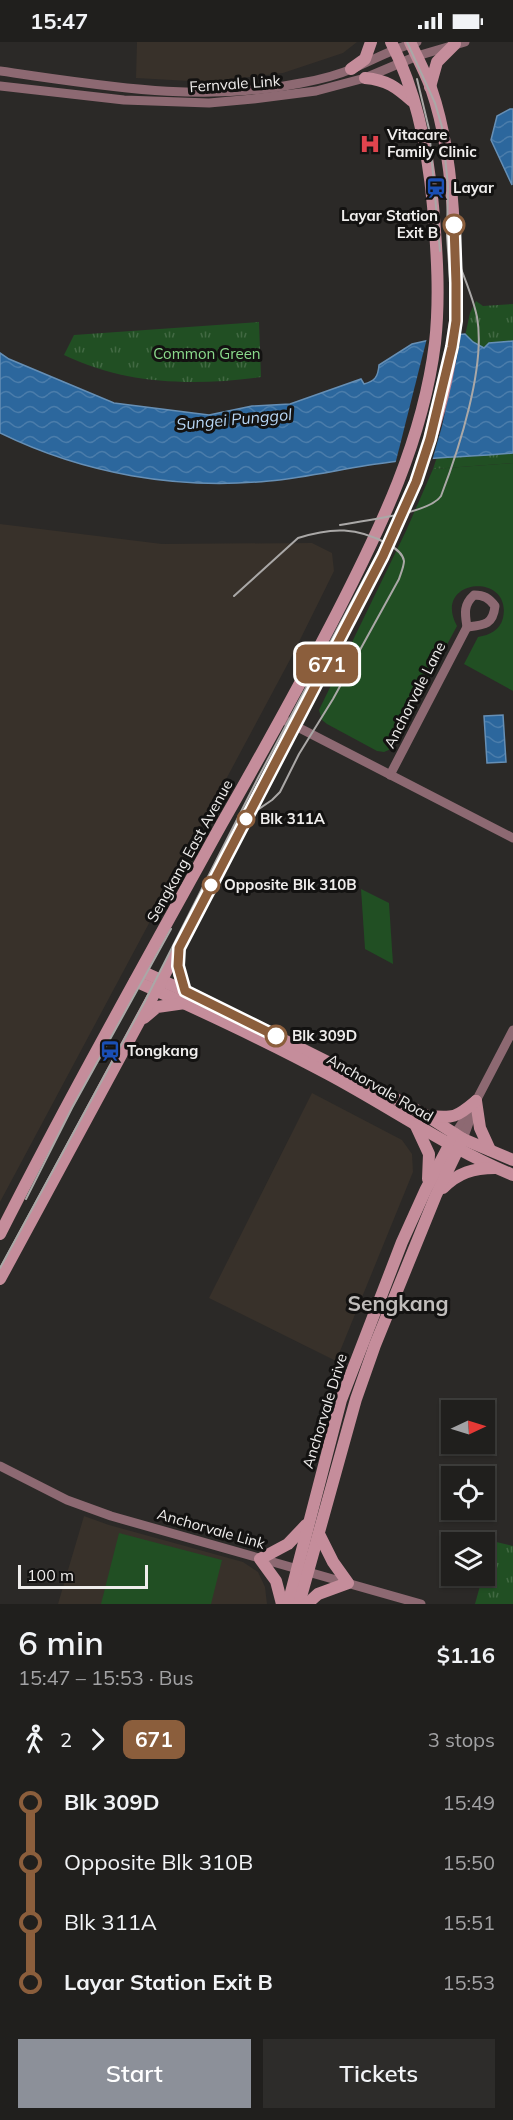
<!DOCTYPE html>
<meta charset="utf-8">
<style>
body{margin:0;font-family:Mulish,sans-serif;background:#2d2c2a;color:#f1f3f6;height:100vh;display:flex;flex-direction:column;font-size:22px;white-space:nowrap}
*{box-sizing:border-box;margin:0}
p{font-size:20px;color:#a2a2a4}
.icon{flex:none;width:33px;height:33px;fill:none;stroke:currentColor;stroke-width:2;stroke-linecap:round;stroke-linejoin:round}
.map{position:relative;height:1562px;overflow:hidden}
.details{display:flex;flex-direction:column;background:#201f1d;flex:1}
.details>*{flex:none}
.badge{padding:0 12px;border-radius:9px;font-size:21px;line-height:39px}
.needle{width:39px;rotate:86deg}
.buttons{position:absolute;left:441px;top:1358px;display:grid;gap:12px}
.buttons a{display:grid;place-items:center;width:54px;height:54px;border-radius:0px;background:#201f1d;box-shadow:0 2px 4px #0004,0 0 0 2px #3d3d3b;font-size:30px}
.scale{position:absolute;left:18px;bottom:15px;width:130px;box-sizing:border-box;padding-left:6px;border:3px solid #efedec;border-top:0;font-size:16px;line-height:21px;white-space:nowrap;color:#efedec;-webkit-text-stroke:4px #131211;paint-order:stroke}
.map>.badge{position:absolute;translate:-50% -50%;box-shadow:0 0 0 3px #fff}
.legs{display:flex;align-items:center;gap:9px;height:66px;padding:0 18px;font-size:20px}
.legs p{margin-inline-start:auto}
.summary{display:flex;align-items:center;justify-content:space-between;height:102px;padding:0 18px}
h1{font-size:33px;font-weight:600;line-height:45px}
.button{display:flex;gap:12px;margin-top:auto;padding:12px 18px}
.button a{flex:1;height:69px;border-radius:0px;background:#8c9099;color:#fff;font-size:24px;font-weight:600;line-height:69px;text-align:center}
.button a+a{background:#2d2c2a;color:#f1f3f6}
ul{padding:0 18px;list-style:none}
li{display:flex;align-items:center;gap:21px;height:60px;font-size:22px}
li i{display:grid;place-items:center;width:9px;height:100%;margin:0 8px;background:currentColor}
li i::after{content:'';width:15px;height:15px;margin:-8px;border:4px solid;border-radius:50%;background:#201f1d}
li p{margin-inline-start:auto}
li:first-child i{background:linear-gradient(#0000 50%,currentColor 0)}
li:last-child i{background:linear-gradient(currentColor 50%,#0000 0)}
.status{display:flex;justify-content:space-between;align-items:center;height:42px;padding:0 30px;background:#201f1d;direction:ltr}
.status svg{height:16px;fill:currentColor}
.map>svg:first-child{display:block}
</style>
<div class="status"><b>15:47</b><svg viewBox="0 0 49 12"><path d="M0 12V9h3v3zM5 12V6h3v6zM10 12V3h3v9zM15 12V0h3v12zM26 1h20v11H26zM47 4h2v5h-2z"/></svg></div>
<div class="map">
<svg width="513" height="1562" viewBox="0 0 513 1562">
<defs>
<pattern id="park-tufts" width="24" height="20" patternUnits="userSpaceOnUse" patternTransform="scale(1.5)"><rect width="24" height="20" fill="#214f23"/><path d="M3 7l-1-3M5 7V3M7 7l1-3M15 17l-1-3M17 17v-4M19 17l1-3" fill="none" stroke="#426943"/></pattern>
<pattern id="water-waves" width="16" height="10" patternUnits="userSpaceOnUse" patternTransform="scale(1.5)"><rect width="16" height="10" fill="#2c679d"/><path d="M0 5q4-4 8 0t8 0" fill="none" stroke="#4b7dab"/></pattern>
</defs>
<rect width="100%" height="100%" fill="#2b2927"/>
<!-- built -->
<g fill="#38312a">
<path d="M 137,0 L 357,0 L 343,11 L 283,31 L 207,40 L 136,36 Z"/>
<path d="M 0,482 L 162,502 L 312,501 L 332,511 L 334,529 L 293,612 L 0,1160 Z"/>
<path d="M 312,1051 L 402,1098 L 412,1112 L 413,1130 L 336,1319 L 209,1256 Z"/>
<path d="M 84,1474 L 109,1483 L 243,1520 L 258,1530 L 265,1545 L 267,1562 L 58,1562 Z"/>
</g>
<!-- grass -->
<g fill="#214f23">
<path d="M 513,421 L 513,649 L 464,622 L 478,595 C 490,593 500,588 503,576 C 513,529 431,536 457,584 L 391,707 L 384,710 L 377,709 L 327,682 L 322,678 L 319,668 L 406,489 L 433,427 Z"/>
<path d="M 361,847 L 389,861 L 393,922 L 365,907 Z"/>
<path d="M 119,1491 L 222,1518 L 211,1562 L 101,1562 Z"/>
</g>
<!-- park -->
<g fill="url(#park-tufts)">
<path d="M 476,259 L 483,264 L 513,262 L 513,421 L 433,427 L 442,400 L 470,271 Z"/>
<path d="M 259,280 L 261,335 C 194,344 126,343 64,313 L 74,293 Z"/>
<path d="M 492,1499 L 513,1504 L 513,1562 L 475,1562 L 483,1533 L 484,1533 Z"/>
</g>
<!-- water -->
<g fill="url(#water-waves)" stroke="#668fb5" stroke-width="1.5">
<path d="M 510,67 L 513,67 L 512,143 L 491,98 L 497,74 Z"/>
<path d="M 465,292 L 473,300 L 484,306 L 489,301 L 513,299 L 513,411 C 472,415 431,415 391,420 C 350,425 310,435 269,439 C 177,448 84,432 0,391 L 0,311 L 9,317 L 114,361 L 209,373 L 252,364 L 290,362 L 361,337 L 364,342 C 375,339 378,335 379,323 L 412,302 L 452,293 Z"/>
<path d="M 503,673 L 506,720 L 487,721 L 484,674 Z"/>
</g>
<!-- pier -->
<path fill="#2b2927" d="M 460,289 L 460,301 L 442,384 L 432,419 L 395,423 L 427,296 Z"/>
<g fill="none" stroke-linecap="round" stroke-linejoin="round">
<!-- street -->
<g stroke="#8d6972" stroke-width="9">
<path d="M 0,29 C 100,43 201,62 301,41 C 318,38 338,33 354,26 C 375,17 395,6 417,0"/>
<path d="M 0,44 L 124,58 L 209,61 L 253,57 L 316,49 L 365,36 L 417,14 L 465,0"/>
<path d="M 474,553 C 484,553 489,556 495,564 C 493,583 484,583 467,585 C 465,572 463,563 474,553 Z"/>
<path d="M 282,677 L 513,796"/>
<path d="M 390,733 L 467,585"/>
<path d="M 455,1092 L 476,1059 L 513,988"/>
<path d="M 463,1097 L 474,1067"/>
<path d="M 0,1424 L 67,1458 L 111,1474 L 421,1562"/>
</g>
<!-- secondary -->
<g stroke="#c58d9b" stroke-width="12">
<path d="M 351,27 L 365,17 L 371,0"/>
<path d="M 365,36 C 387,38 396,45 412,59"/>
<path d="M 430,45 L 437,20 L 455,2"/>
<path d="M 179,910 L 179,932 L 185,949"/>
<path d="M 141,929 L 185,949 L 334,1023 L 427,1074 L 463,1097 L 513,1118"/>
<path d="M 135,939 C 200,968 265,998 328,1032 C 390,1065 448,1106 513,1133"/>
<path d="M 144,976 L 157,965 L 185,961"/>
<path d="M 476,1059 L 480,1086 L 490,1108"/>
<path d="M 428,1074 C 454,1076 456,1076 476,1059"/>
<path d="M 416,1084 L 429,1112 L 428,1137"/>
<path d="M 443,1146 C 458,1131 473,1126 495,1126"/>
<path d="M 0,1192 C 70,1054 146,919 221,783 C 261,713 300,643 337,571 C 381,485 423,398 435,301 C 440,256 437,210 433,164 C 428,108 417,51 391,0"/>
<path d="M 0,1237 L 166,930 L 383,514 C 418,441 448,362 455,280 C 458,250 456,219 454,189 C 452,141 447,92 431,46 C 425,30 417,15 410,0"/>
<path d="M 282,1562 L 276,1539 L 260,1517 L 288,1502 L 306,1483"/>
<path d="M 288,1562 L 341,1358 L 402,1200 L 426,1147 L 455,1092"/>
<path d="M 299,1562 L 356,1357 L 375,1303 L 436,1153 L 463,1097"/>
<path d="M 307,1562 L 318,1552 L 348,1541 L 333,1520 L 319,1492"/>
</g>
<!-- rail -->
<g stroke="#aaa8a7" stroke-width="2">
<path d="M 417,37 L 429,87 L 440,209"/>
<path d="M 340,483 C 363,478 429,472 441,454 C 459,407 486,324 477,275 C 472,251 461,227 452,205"/>
<path d="M 234,554 L 298,496 C 332,485 357,485 388,502 C 395,506 403,511 404,519 C 404,524 401,531 399,537 L 333,657 L 299,712 L 280,750 L 272,758 L 234,784"/>
<path d="M 26,1157 L 72,1066 L 171,887"/>
<path d="M 0,1226 L 145,959 L 258,736 L 382,503 L 405,457 L 421,410 L 453,279 L 447,194 L 448,144 L 442,85 L 435,61 L 407,0"/>
</g>
</g>
<g fill="none" stroke-linecap="round" stroke-linejoin="round">
<!-- line-1 casing -->
<g stroke="#fff" stroke-width="14">
<path id="line-1" d="M 276,994 L 185,949 L 178,924 L 179,906 L 383,514 L 416,440 L 430,397 L 452,305 L 456,279 L 456,241 L 454,183"/>
</g>
<!-- line-1 -->
<use href="#line-1" stroke="#8b5e3c" stroke-width="9"/>
</g>
<!-- icons -->
<defs>
<g id="hospital-bare" transform="scale(1.62)"><path d="M-5-5h3v3.5h4V-5h3V5h-3V1.5h-4V5h-3Z" fill="#e0444e" stroke="#131211" stroke-width="2.5" paint-order="stroke"/></g>
<g id="station-bare" transform="scale(1.62)"><path d="M-3-6H3Q5-6 5-4V2Q5 4 3 4L4.5 6H3L1.5 4h-3L-3 6H-4.5L-3 4Q-5 4-5 2V-4Q-5-6-3-6ZM-3.5-4v3h7v-3ZM-3.5 1v1.5H-2V1ZM2 1v1.5H3.5V1Z" fill="#1a4fb4" stroke="#131211" stroke-width="2.5" paint-order="stroke"/></g>
</defs>
<g fill-rule="evenodd">
<use href="#hospital-bare" x="370" y="102"/>
<use href="#station-bare" x="436" y="146"/>
<use href="#station-bare" x="110" y="1009"/>
</g>
<!-- markers -->
<g fill="#fff" stroke="#8b5e3c" stroke-width="3">
<circle cx="454" cy="183" r="10"/>
<circle cx="246" cy="777" r="8"/>
<circle cx="211" cy="843" r="8"/>
<circle cx="276" cy="994" r="10"/>
</g>
<g text-anchor="middle" stroke-width="6" stroke-linejoin="round" paint-order="stroke">
<!-- street labels -->
<g font-size="15" fill="#efedec" stroke="#131211">
<text transform="translate(235 42) rotate(-4)" y="5">Fernvale Link</text>
<text transform="translate(415 653) rotate(-63)" y="5">Anchorvale Lane</text>
<text transform="translate(190 809) rotate(-61)" y="5">Sengkang East Avenue</text>
<text transform="translate(380 1046) rotate(30)" y="5">Anchorvale Road</text>
<text transform="translate(325 1369) rotate(-73)" y="5">Anchorvale Drive</text>
<text transform="translate(211 1487) rotate(16)" y="5">Anchorvale Link</text>
</g>
<!-- poi labels -->
<g font-size="15" font-weight="bold" fill="#efedec" stroke="#131211" text-anchor="start">
<text x="387" y="98">Vitacare<tspan x="387" dy="17">Family Clinic</tspan></text>
<text x="453" y="151">Layar</text>
<text x="127" y="1014">Tongkang</text>
</g>
<!-- stop labels -->
<g font-size="15" font-weight="bold" fill="#efedec" stroke="#131211" text-anchor="start">
<text x="438" y="179" text-anchor="end">Layar Station<tspan x="438" dy="17">Exit B</tspan></text>
<text x="260" y="782">Blk 311A</text>
<text x="224" y="848">Opposite Blk 310B</text>
<text x="292" y="999">Blk 309D</text>
</g>
<!-- park labels -->
<g font-size="15" fill="#8bdb8c" stroke="#131211">
<text x="207" y="317">Common Green</text>
</g>
<!-- water labels -->
<g font-size="16" font-style="italic" fill="#b6d5f4" stroke="#131211">
<text transform="translate(234 377) rotate(-5)" y="6">Sungei Punggol</text>
</g>
<!-- district labels -->
<g font-size="21" font-weight="bold" fill="#c0bdbb" stroke="#131211">
<text x="398" y="1269">Sengkang</text>
</g>
</g>
</svg>
<div class="buttons">
<a><svg class="needle" viewBox="-14 -14 28 28"><path d="M0-13l5 13h-10z" fill="#e53935"/><path d="M0 13l5-13h-10z" fill="#a2a2a4"/></svg></a>
<a><svg class="icon" aria-label="locate" viewBox="0 0 24 24"><circle cx="12" cy="12" r="6"/><path d="M12 2v4M12 18v4M2 12h4M18 12h4"/></svg></a>
<a><svg class="icon" aria-label="layers" viewBox="0 0 24 24"><path d="M12 4l9 5-9 5-9-5zM3 14l9 5 9-5"/></svg></a>
</div>
<div class="scale">100 m</div>
<b class="badge" style="left:327px;top:622px;background:#8b5e3c;color:#fff">671</b>
</div>
<section class="details">
<div class="summary"><div><h1>6 min</h1><p>15:47 – 15:53 · Bus</p></div><b>$1.16</b></div>
<div class="legs"><svg class="icon" aria-label="walk" viewBox="0 0 24 24"><circle cx="13" cy="4" r="2"/><path d="M13 8l-2 6 4 7M11 14l-3 7M7 12l3-4h3l4 4"/></svg>2<svg class="icon" aria-label="forward" viewBox="0 0 24 24"><path d="M9 5l7 7-7 7"/></svg><b class="badge" style="background:#8b5e3c;color:#fff">671</b><p>3 stops</p></div>
<ul>
<li><i style="color:#8b5e3c"></i><b>Blk 309D</b><p>15:49</p></li>
<li><i style="color:#8b5e3c"></i><span>Opposite Blk 310B</span><p>15:50</p></li>
<li><i style="color:#8b5e3c"></i><span>Blk 311A</span><p>15:51</p></li>
<li><i style="color:#8b5e3c"></i><b>Layar Station Exit B</b><p>15:53</p></li>
</ul>
<div class="button"><a>Start</a><a>Tickets</a></div>
</section>
